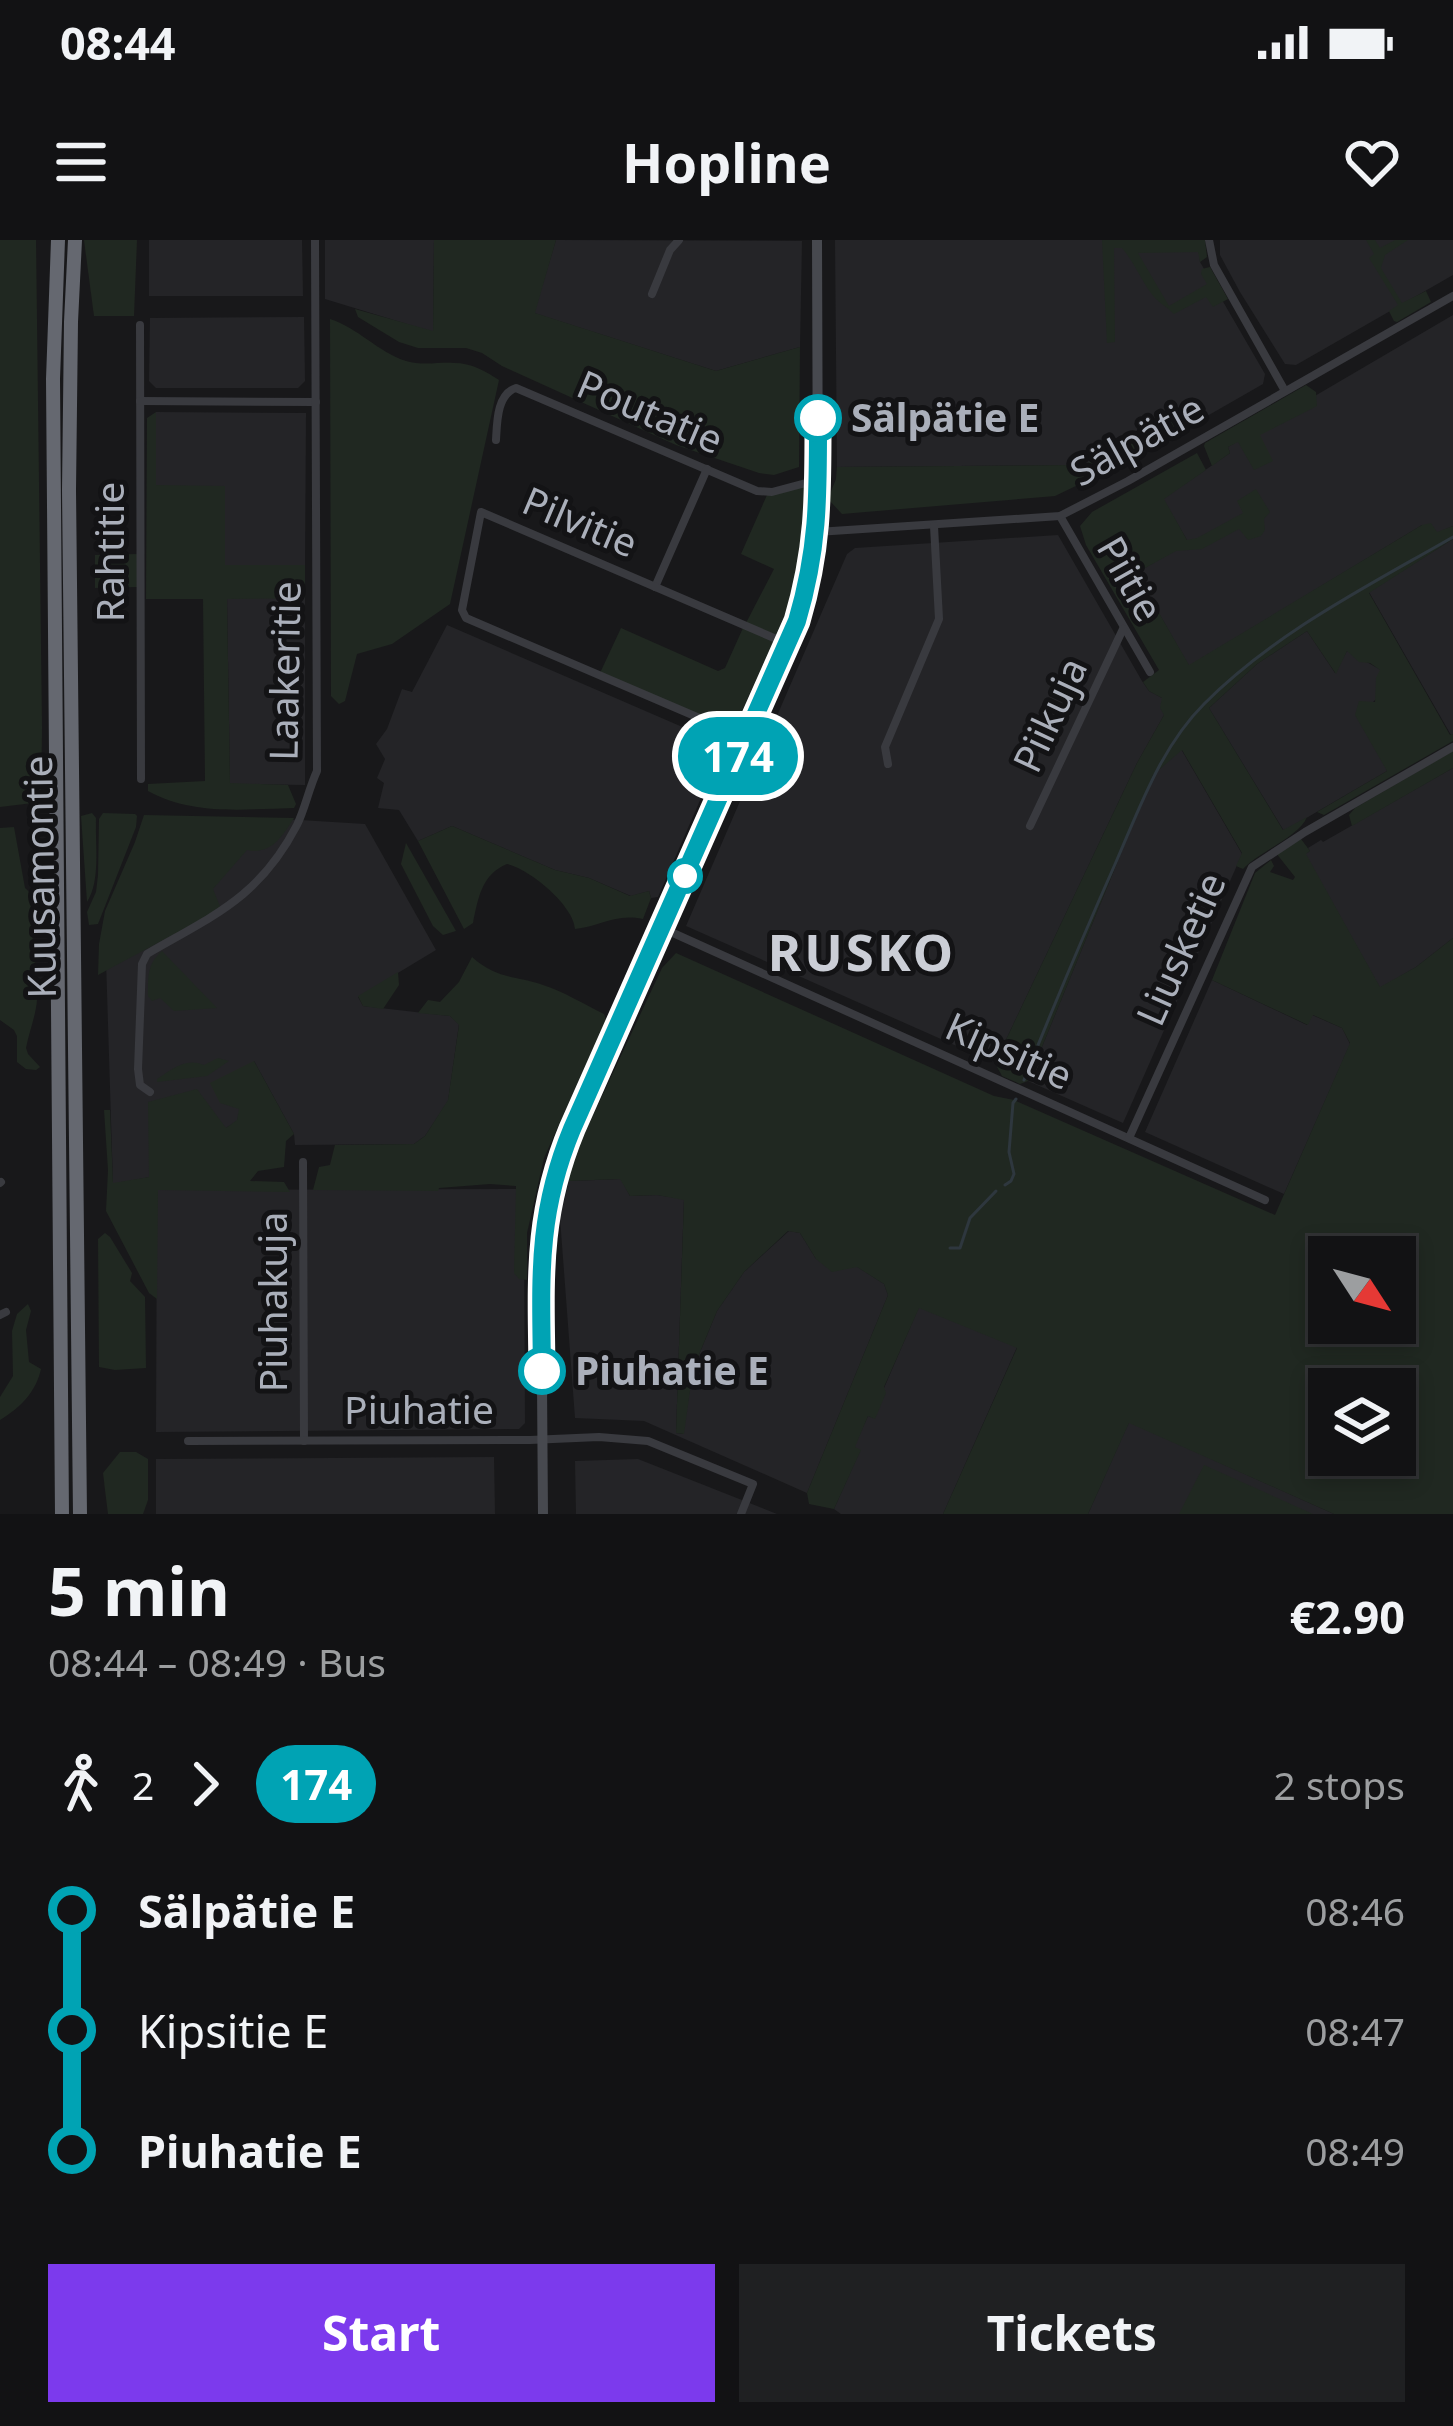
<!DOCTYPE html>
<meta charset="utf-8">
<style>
body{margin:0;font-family:"Noto Sans",sans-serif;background:#1f2022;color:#f1f3f6;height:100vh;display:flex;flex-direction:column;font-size:45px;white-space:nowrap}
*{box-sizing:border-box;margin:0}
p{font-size:39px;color:#9c9ea0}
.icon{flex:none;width:66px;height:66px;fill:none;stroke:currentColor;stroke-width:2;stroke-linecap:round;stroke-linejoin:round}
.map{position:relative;height:1274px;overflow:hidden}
.side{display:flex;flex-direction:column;background:#121214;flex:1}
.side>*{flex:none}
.badge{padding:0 24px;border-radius:39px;font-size:42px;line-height:78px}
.needle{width:78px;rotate:126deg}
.buttons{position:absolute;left:1308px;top:996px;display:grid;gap:24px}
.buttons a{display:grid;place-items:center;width:108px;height:108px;border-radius:0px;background:#121214;box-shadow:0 6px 18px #0003,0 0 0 3px #313234;font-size:60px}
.map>.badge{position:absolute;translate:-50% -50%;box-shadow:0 0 0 6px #fff}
.legs{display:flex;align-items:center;gap:18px;height:132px;padding:0 48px;font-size:39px}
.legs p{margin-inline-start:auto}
.summary{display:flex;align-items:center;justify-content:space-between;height:204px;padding:0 48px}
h1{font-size:66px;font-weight:700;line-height:90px}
.button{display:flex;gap:24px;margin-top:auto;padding:24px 48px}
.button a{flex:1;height:138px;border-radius:0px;background:#7c3aed;color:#fff;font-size:48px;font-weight:700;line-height:138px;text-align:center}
.button a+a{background:#1f2022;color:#f1f3f6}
ul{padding:0 48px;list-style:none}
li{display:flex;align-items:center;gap:42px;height:120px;font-size:45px}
li i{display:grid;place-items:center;width:18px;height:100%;margin:0 15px;background:currentColor}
li i::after{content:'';width:30px;height:30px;margin:-15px;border:9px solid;border-radius:50%;background:#121214}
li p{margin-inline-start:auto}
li:first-child i{background:linear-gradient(#0000 50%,currentColor 0)}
li:last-child i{background:linear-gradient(currentColor 50%,#0000 0)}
.status{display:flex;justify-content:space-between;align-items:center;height:84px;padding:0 60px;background:#121214;direction:ltr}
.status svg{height:33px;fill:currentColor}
header{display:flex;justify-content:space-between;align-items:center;height:156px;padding:0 48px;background:#121214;font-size:54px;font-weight:700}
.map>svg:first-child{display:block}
</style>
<div class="status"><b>08:44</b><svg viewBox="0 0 49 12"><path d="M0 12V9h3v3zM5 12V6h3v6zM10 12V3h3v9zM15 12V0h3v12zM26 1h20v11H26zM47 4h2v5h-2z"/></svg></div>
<header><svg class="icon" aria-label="menu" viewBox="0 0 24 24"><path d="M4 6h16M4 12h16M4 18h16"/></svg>Hopline<svg class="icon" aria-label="heart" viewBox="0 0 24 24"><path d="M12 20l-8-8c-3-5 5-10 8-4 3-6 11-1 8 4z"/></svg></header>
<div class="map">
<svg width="1453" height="1274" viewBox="0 0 1453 1274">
<rect width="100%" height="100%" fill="#18181a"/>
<!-- built -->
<g fill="#242427">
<path d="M 149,0 L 302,0 L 303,56 L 149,56 Z"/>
<path d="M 325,0 L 434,0 L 433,92 L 325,59 Z"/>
<path d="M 556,0 L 802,1 L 800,107 L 716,131 L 534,73 Z"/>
<path d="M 835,0 L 1199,0 L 1200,22 L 1265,134 L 1263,144 L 1085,246 L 1073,225 L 837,227 Z"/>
<path d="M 1220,0 L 1453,0 L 1453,35 L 1296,125 L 1285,124 L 1240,52 L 1220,15 Z"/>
<path d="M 1453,75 L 1453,286 L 1437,293 L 1422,285 L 1189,426 L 1136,333 L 1193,300 L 1187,300 L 1163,259 L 1230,213 L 1228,207 Z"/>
<path d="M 304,77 L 305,141 L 298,148 L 156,148 L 149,141 L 150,78 Z"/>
<path d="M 156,172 L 306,173 L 305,325 L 225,326 L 156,245 Z"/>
<path d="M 1058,295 L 1142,441 L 1149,451 L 1162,458 L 1164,475 L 1137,523 L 995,823 L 686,686 L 847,314 L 855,308 Z"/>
<path d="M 1453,299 L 1453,494 L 1451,495 L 1369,352 Z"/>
<path d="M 227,358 L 305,358 L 305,545 L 230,544 Z"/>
<path d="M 447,385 L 724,505 L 658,657 L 651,658 L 649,651 L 631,656 L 589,638 L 555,630 L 452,586 L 418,601 L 399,570 L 378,568 L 384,543 L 377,538 L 385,519 L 376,504 L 387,489 L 402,449 L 412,452 Z"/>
<path d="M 1307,391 L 1335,433 L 1347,411 L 1381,430 L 1378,457 L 1372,463 L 1387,531 L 1284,591 L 1209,468 L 1257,424 Z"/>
<path d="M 1181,509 L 1242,614 L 1123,883 L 1028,841 L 1153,535 Z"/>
<path d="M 1453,528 L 1453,698 L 1416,727 L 1380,748 L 1305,614 L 1310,611 L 1308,608 L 1321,600 L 1323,602 Z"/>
<path d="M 268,578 L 365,584 L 436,710 L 358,757 L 363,766 L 450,776 L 459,784 L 448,861 L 425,896 L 414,904 L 295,905 L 294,894 L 254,821 L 237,881 L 150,937 L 113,944 L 106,720 L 208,651 Z"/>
<path d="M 1212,740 L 1307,785 L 1312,775 L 1342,788 L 1350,804 L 1284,954 L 1145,892 Z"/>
<path d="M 621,939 L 630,956 L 657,955 L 684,959 L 676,1193 L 683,1194 L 693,1129 L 717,1071 L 744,1032 L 789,991 L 800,993 L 816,1019 L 856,1026 L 884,1044 L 888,1055 L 807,1253 L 644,1181 L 575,1178 L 560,978 L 569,941 Z"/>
<path d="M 530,949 L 524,993 L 525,1183 L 519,1189 L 156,1192 L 157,950 Z"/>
<path d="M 919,1067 L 1017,1107 L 943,1274 L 841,1274 L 834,1269 L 860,1211 L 854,1207 L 868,1176 L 874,1178 L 884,1148 Z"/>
<path d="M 1129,1182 L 1334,1274 L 1088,1274 Z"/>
<path d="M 494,1217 L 495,1274 L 156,1274 L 156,1219 Z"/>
<path d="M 638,1219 L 777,1274 L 576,1274 L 575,1221 Z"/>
</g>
<!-- green -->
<g fill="#202821" fill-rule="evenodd">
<path d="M 0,0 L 36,0 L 42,487 L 41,562 L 0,567 Z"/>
<path d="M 84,0 L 137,0 L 134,76 L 94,76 Z"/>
<path d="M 434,0 L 556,0 L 535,73 L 716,131 L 800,107 L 799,227 L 774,235 L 759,233 L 676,205 L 502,126 L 482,113 L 466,108 L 418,108 L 399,102 L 358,77 L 355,69 L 433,91 Z"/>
<path d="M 1102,0 L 1205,0 L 1207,17 L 1200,22 L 1198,12 L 1138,13 L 1169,66 L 1207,44 L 1201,34 L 1202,29 L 1210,27 L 1228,59 L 1213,67 L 1206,57 L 1174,74 C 1166,66 1157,62 1151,53 C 1140,38 1134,22 1122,8 L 1114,8 L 1115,102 L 1107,103 Z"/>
<path d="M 1366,0 L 1375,0 L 1380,8 L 1395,0 L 1408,0 L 1385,15 L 1381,28 L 1402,63 L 1426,51 L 1431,62 L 1397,82 L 1394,81 L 1389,71 L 1398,65 L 1369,18 L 1374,14 Z"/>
<path d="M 330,79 C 358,88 378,112 406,121 C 423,126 438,122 454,123 C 472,123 485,131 499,140 L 450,364 L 392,404 L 357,414 L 345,461 L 339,464 L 331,456 Z"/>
<path d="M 1306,145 L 1316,152 L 1317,166 L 1260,195 L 1273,221 L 1254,230 L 1238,202 L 1228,207 L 1230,213 L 1212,226 L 1204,206 L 1205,203 Z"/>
<path d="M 156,172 L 156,245 L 225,246 L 225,325 L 305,325 L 305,358 L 227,359 L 230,543 L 288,545 L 296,564 L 294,568 C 244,569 194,576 148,551 L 148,544 L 205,541 L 203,359 L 146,359 L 147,178 Z"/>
<path d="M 1197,172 L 1198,181 L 1085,246 L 1080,244 L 1055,256 L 842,274 L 828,259 L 836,239 L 837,227 L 1073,225 L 1076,229 L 1182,175 Z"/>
<path d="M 1197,213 L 1206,230 L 1164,259 L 1187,300 L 1197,298 L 1243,273 L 1237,261 L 1256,249 L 1270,272 L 1264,279 L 1265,290 L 1261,296 L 1248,300 L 1239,289 L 1202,309 L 1176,311 L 1136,333 L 1189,425 L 1422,285 L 1431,283 L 1437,292 L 1453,286 L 1453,299 L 1369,353 L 1450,495 L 1453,494 L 1453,501 L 1324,575 L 1317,572 L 1387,531 L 1355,475 L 1359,461 L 1375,462 L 1376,438 L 1380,430 L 1370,423 L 1359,422 L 1347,411 L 1336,434 L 1307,391 L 1257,424 L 1209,468 L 1283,590 L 1307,577 C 1299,597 1260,611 1243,629 L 1236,626 L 1242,613 L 1182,510 L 1153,535 L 1028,841 L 1020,844 L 1002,836 L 995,823 L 1137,523 L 1164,475 L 1160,468 L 1162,458 L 1149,451 L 1143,442 L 1159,430 L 1086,305 L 1080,286 L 1092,272 Z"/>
<path d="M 805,245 C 803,296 798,349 776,395 L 746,383 L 774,329 L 741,314 L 767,255 Z"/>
<path d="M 137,314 L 137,347 L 95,348 L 95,315 Z"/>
<path d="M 621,388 L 718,431 L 725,428 L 743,388 L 774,401 L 733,490 L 600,433 Z"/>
<path d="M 1453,511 L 1453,528 L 1352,586 L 1349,575 L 1355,568 Z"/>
<path d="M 92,573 L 96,578 C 95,605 101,640 87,662 L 81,576 Z"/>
<path d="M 103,573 L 135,574 L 137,576 L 136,587 L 98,684 L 89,685 L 87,672 L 96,652 L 98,635 L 99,579 Z"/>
<path d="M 144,575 L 294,578 C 282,597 271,615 247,610 L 213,649 L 221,669 L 98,735 L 99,704 L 105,671 L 135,602 Z"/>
<path d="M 452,586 L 555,630 L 589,638 L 630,656 L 649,651 L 651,658 L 643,679 C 615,673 602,686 575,689 C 574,666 530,629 507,624 C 482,634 478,658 473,683 L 464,689 L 418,601 Z"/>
<path d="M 14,587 L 25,648 C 41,661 31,674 32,692 C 34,715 38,737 37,760 C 36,775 29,792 26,808 L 28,814 L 40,827 L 36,830 L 26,829 L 17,822 L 17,796 L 14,790 L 0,780 L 0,588 Z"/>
<path d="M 1301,599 L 1310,611 L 1306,614 L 1380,747 L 1416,727 L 1453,698 L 1453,1274 L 1334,1274 L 1129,1183 L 1088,1274 L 943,1274 L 1017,1108 L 919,1068 L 884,1147 L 886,1153 L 875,1179 L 868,1176 L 855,1207 L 861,1210 L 834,1269 L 809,1264 L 807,1253 L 888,1055 L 884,1044 L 857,1027 L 832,1032 L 816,1019 L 800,993 L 788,991 L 744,1032 L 717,1071 L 693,1129 L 684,1194 L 676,1193 L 684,960 L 657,955 L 630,956 L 620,939 L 569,941 L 567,931 L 662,728 L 676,713 L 994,856 L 1014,860 L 1275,975 L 1350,803 L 1342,788 L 1313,775 L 1308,785 L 1212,740 L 1255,633 L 1271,620 L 1274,626 L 1270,632 L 1293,640 L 1295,637 L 1276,613 ZM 1329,1017 L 1395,1017 L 1395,1083 L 1329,1083 ZM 1329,1149 L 1395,1149 L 1395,1215 L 1329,1215 Z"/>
<path d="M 406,603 L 456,691 L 443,695 L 433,686 L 401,624 Z"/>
<path d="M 162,711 L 217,768 L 174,771 L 160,758 L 152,761 L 148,756 C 148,737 147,724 162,711 Z"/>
<path d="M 472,717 C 498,740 514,735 543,745 C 564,752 584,764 604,774 L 606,780 L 544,918 L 527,993 L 527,1040 L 519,1039 L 514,1033 L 516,946 L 490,944 L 439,948 L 438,951 L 313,950 L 319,927 L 330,925 L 335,905 L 414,904 L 425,896 L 448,860 L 459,785 L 450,776 L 418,773 L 428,760 L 440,762 L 459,742 Z"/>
<path d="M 398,732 L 399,745 L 383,769 L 363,766 L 358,756 Z"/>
<path d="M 218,818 L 229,821 L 207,836 L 157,842 L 157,839 C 172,829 186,817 204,825 Z"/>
<path d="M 254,821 L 294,894 L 286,901 L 284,927 L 258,931 L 250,941 L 284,942 L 290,952 L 158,950 L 157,1059 L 149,1053 L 106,971 L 108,930 L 104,870 L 110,870 L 113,943 L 149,937 L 148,862 L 197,849 L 226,888 L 237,880 L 239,869 L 220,863 L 210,843 Z"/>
<path d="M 105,993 L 110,997 L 132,1033 L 130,1041 L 145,1057 L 146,1128 L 115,1130 L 99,1127 L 98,999 Z"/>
<path d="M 28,1064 L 31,1071 L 26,1090 L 29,1122 L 41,1129 C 36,1152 20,1168 0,1180 L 0,1157 L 13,1136 L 12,1091 L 17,1074 Z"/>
<path d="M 120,1212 L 136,1212 L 148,1219 L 148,1260 L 143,1274 L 108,1274 L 103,1233 Z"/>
<path d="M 1204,1225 L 1313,1274 L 1179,1274 Z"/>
</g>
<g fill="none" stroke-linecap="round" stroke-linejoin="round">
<!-- stream -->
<g stroke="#2e373e" stroke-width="3">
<path d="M 1024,840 C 1053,767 1084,694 1116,622 C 1140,567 1161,507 1204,464 C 1276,392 1366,347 1453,297"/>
<path d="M 1005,945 L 1011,941 L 1014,934 L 1009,912 L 1013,863 L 1016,859"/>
<path d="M 950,1008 L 960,1008 L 970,978 L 996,951"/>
</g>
<!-- street -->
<g stroke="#393a3f" stroke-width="8">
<path d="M 1209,0 L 1214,25 L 1285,151"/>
<path d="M 652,54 L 670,10 L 679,0"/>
<path d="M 140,85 L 141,539"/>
<path d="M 140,161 L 316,162"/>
<path d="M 496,200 C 497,182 497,154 516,148 L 757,251 L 772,252 L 817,240"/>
<path d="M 1060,276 L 1150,432"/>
<path d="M 817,292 L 1060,276 L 1128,241 L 1453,56"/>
<path d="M 655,347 L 707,229"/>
<path d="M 746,498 L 466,378 L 462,370 L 481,272 L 788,404"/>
<path d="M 888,524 L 885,507 L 939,379 L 934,286"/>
<path d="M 1030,586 L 1123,389"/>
<path d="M 662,688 L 1265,960"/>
<path d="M 150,852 L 140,845 L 138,829 L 142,724 L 147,714 C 214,675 259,658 297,585 C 305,569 309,548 317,531 L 315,0"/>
<path d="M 1129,898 L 1252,627 L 1305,592 L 1453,507"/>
<path d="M 303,922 L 304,1201"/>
<path d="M 0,943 L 1,942"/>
<path d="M 0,1075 L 6,1072"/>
<path d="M 188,1201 L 530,1200 L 599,1197 L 648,1201 L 753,1244 L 741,1274"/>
</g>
<!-- secondary -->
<path stroke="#47494f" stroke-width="10" d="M 543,1274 L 541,1015 L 551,947 L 572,889 L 789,401 L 809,341 L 818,278 L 817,0"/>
<!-- highway -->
<g stroke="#656870" stroke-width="14">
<path d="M 58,0 L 53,139 L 62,1274"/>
<path d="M 75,0 L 71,82 L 69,250 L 80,1274"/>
</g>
</g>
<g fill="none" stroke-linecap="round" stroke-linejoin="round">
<!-- line-1 casing -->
<g stroke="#fff" stroke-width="27">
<path id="line-1" d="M 542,1131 C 541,1040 536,976 572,889 L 797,381 C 819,307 818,254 818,178"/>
</g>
<!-- line-1 -->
<use href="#line-1" stroke="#00a3b4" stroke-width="18"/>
</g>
<!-- markers -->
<g fill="#fff" stroke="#00a3b4" stroke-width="6">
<circle cx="818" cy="178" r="21"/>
<circle cx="685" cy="636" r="15"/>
<circle cx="542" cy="1131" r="21"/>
</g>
<g text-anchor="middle" stroke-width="10" stroke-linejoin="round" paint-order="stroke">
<!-- street labels -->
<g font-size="39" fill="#aaafba" stroke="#131315">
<text transform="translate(650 172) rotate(23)" y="14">Poutatie</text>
<text transform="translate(1137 200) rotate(-29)" y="14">Sälpätie</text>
<text transform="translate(580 282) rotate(23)" y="14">Pilvitie</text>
<text transform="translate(110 312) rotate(-90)" y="14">Rahtitie</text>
<text transform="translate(1130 339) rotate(60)" y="14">Piitie</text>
<text transform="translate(285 431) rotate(-89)" y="14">Laakeritie</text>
<text transform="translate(1050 475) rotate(-65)" y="14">Piikuja</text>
<text transform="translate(40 637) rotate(-91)" y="14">Kuusamontie</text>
<text transform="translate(1181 709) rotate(-66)" y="14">Liusketie</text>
<text transform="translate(1009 811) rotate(24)" y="14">Kipsitie</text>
<text transform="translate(273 1062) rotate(-90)" y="14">Piuhakuja</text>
<text x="419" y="1184">Piuhatie</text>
</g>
<!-- stop labels -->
<g font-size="39" font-weight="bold" fill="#aaafba" stroke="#131315" text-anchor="start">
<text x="851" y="192">Sälpätie E</text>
<text x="575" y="1145">Piuhatie E</text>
</g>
<!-- district labels -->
<g font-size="51" font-weight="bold" letter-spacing="3" fill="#cbced6" stroke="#131315">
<text x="862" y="731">RUSKO</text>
</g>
</g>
</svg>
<div class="buttons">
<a><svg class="needle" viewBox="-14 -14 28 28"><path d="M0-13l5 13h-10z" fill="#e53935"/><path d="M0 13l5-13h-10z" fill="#9c9ea0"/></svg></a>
<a><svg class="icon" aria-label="layers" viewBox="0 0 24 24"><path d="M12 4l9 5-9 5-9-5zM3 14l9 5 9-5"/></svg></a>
</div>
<b class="badge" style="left:738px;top:516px;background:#00a3b4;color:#fff">174</b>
</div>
<section class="side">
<div class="summary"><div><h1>5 min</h1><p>08:44 – 08:49 · Bus</p></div><b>€2.90</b></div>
<div class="legs"><svg class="icon" aria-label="walk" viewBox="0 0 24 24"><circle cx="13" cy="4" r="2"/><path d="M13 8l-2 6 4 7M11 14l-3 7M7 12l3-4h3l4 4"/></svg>2<svg class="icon" aria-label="forward" viewBox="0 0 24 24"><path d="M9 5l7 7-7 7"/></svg><b class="badge" style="background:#00a3b4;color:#fff">174</b><p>2 stops</p></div>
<ul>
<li><i style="color:#00a3b4"></i><b>Sälpätie E</b><p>08:46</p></li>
<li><i style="color:#00a3b4"></i><span>Kipsitie E</span><p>08:47</p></li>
<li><i style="color:#00a3b4"></i><b>Piuhatie E</b><p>08:49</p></li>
</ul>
<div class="button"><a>Start</a><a>Tickets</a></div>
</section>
